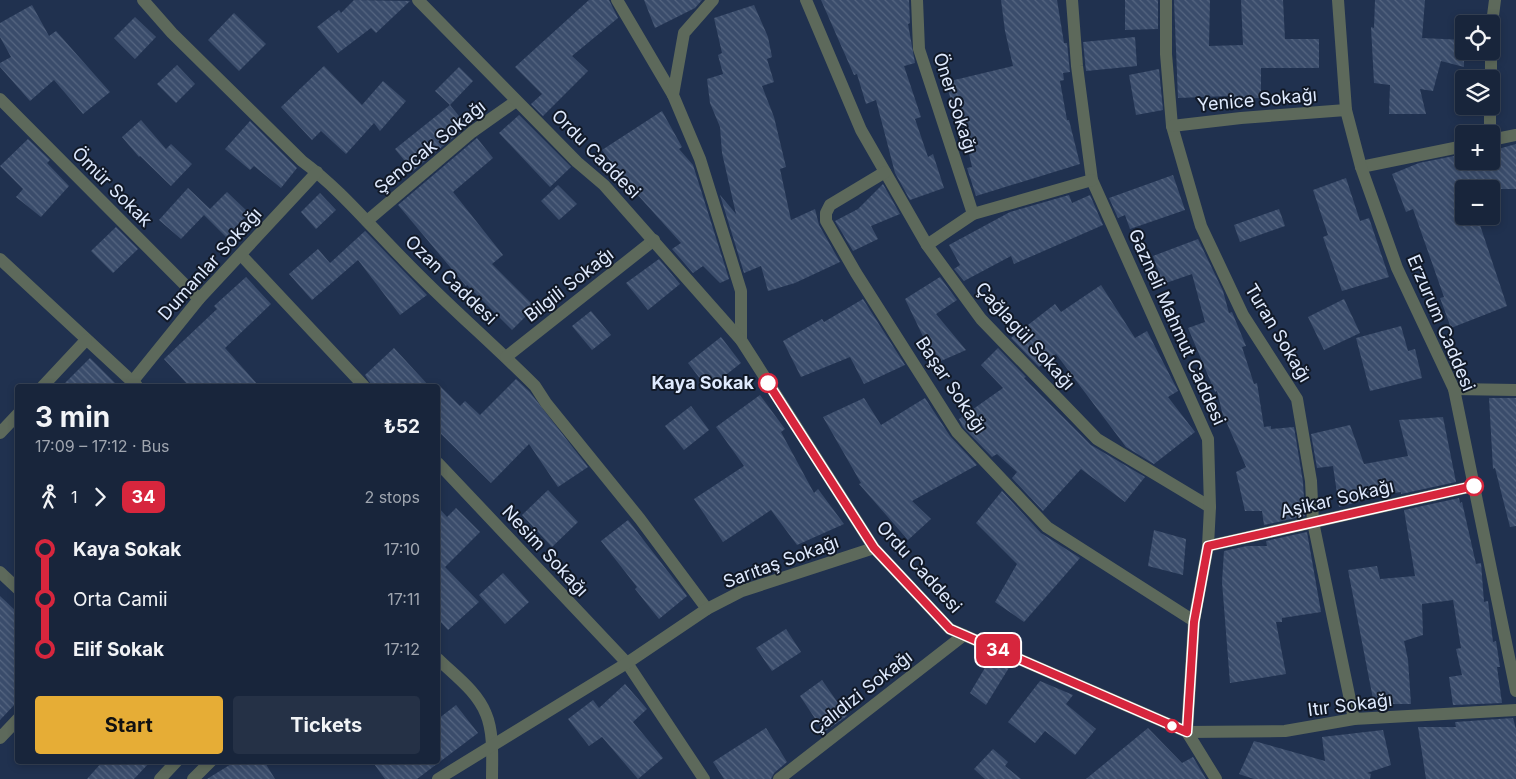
<!DOCTYPE html>
<meta charset="utf-8">
<style>
body{margin:0;font-family:Inter,sans-serif;background:#253146;color:#f1f3f6;height:100vh;display:flex;flex-direction:column;font-size:19px;white-space:nowrap}
*{box-sizing:border-box;margin:0}
p{font-size:16px;color:#9fa5af}
.icon{flex:none;width:28px;height:28px;fill:none;stroke:currentColor;stroke-width:2;stroke-linecap:round;stroke-linejoin:round}
.map{position:relative;flex:1;overflow:hidden}
.side{position:absolute;left:15px;top:384px;width:425px;height:380px;display:flex;flex-direction:column;background:#18253b;border-radius:5px;box-shadow:0 2px 8px #0003,0 0 0 1px #364255}
.side>*{flex:none}
.badge{padding:0 10px;border-radius:8px;font-size:18px;line-height:32px}
.tools{position:absolute;left:1455px;top:15px;display:grid;gap:10px}
.tools a{display:grid;place-items:center;width:45px;height:45px;border-radius:5px;background:#18253b;box-shadow:0 2px 8px #0003,0 0 0 1px #364255;font-size:25px}
.map>.badge{position:absolute;translate:-50% -50%;box-shadow:0 0 0 2px #fff}
.legs{display:flex;align-items:center;gap:8px;height:55px;padding:0 20px;font-size:16px}
.legs p{margin-inline-start:auto}
.headline{display:flex;align-items:center;justify-content:space-between;height:85px;padding:0 20px}
h1{font-size:28px;font-weight:700;line-height:38px}
.button{display:flex;gap:10px;margin-top:auto;padding:10px 20px}
.button a{flex:1;height:58px;border-radius:5px;background:#e6ad36;color:#111;font-size:20px;font-weight:700;line-height:58px;text-align:center}
.button a+a{background:#253146;color:#f1f3f6}
ul{padding:0 20px;list-style:none}
li{display:flex;align-items:center;gap:18px;height:50px;font-size:19px}
li i{display:grid;place-items:center;width:8px;height:100%;margin:0 6px;background:currentColor}
li i::after{content:'';width:12px;height:12px;margin:-6px;border:4px solid;border-radius:50%;background:#18253b}
li p{margin-inline-start:auto}
li:first-child i{background:linear-gradient(#0000 50%,currentColor 0)}
li:last-child i{background:linear-gradient(currentColor 50%,#0000 0)}
.map>svg:first-child{display:block}
</style>
<div class="map">
<svg width="1516" height="779" viewBox="0 0 1516 779">
<defs>
<pattern id="building-back-hatch" width="6" height="6" patternUnits="userSpaceOnUse" patternTransform="scale(1.25)"><rect width="6" height="6" fill="#3a4c6b"/><path d="M-1 5l2 2M0 0l6 6M5-1l2 2" fill="none" stroke="#566681"/></pattern>
</defs>
<rect width="100%" height="100%" fill="#20314f"/>
<!-- building -->
<g fill="url(#building-back-hatch)">
<path d="M 354,0 L 410,1 L 376,33 L 371,28 L 338,53 L 317,27 L 339,10 L 341,13 Z"/>
<path d="M 589,0 L 609,0 L 618,18 L 572,56 L 588,71 L 543,116 L 531,104 L 542,94 L 515,67 Z"/>
<path d="M 644,0 L 702,0 L 695,8 L 655,28 Z"/>
<path d="M 821,0 L 909,0 L 910,23 L 908,24 L 915,63 L 904,66 L 921,117 L 915,119 L 928,157 L 933,154 L 944,188 L 910,200 L 895,173 L 876,100 L 866,104 L 857,74 L 854,75 Z"/>
<path d="M 1001,0 L 1057,0 L 1064,43 L 1067,43 L 1070,72 L 1063,73 L 1064,80 L 1060,81 L 1067,120 L 1069,120 L 1080,164 L 976,196 L 967,168 L 972,167 L 958,107 L 953,108 L 946,82 L 1013,66 L 1005,31 Z"/>
<path d="M 1125,0 L 1158,0 L 1158,29 L 1125,30 Z"/>
<path d="M 1174,0 L 1210,0 L 1209,46 L 1243,45 L 1241,0 L 1283,0 L 1285,39 L 1319,39 L 1319,68 L 1261,68 L 1261,98 L 1228,99 L 1228,96 L 1178,98 Z"/>
<path d="M 1375,0 L 1425,0 L 1422,38 L 1464,40 L 1464,67 L 1441,61 L 1433,91 L 1420,89 L 1426,114 L 1389,114 L 1390,85 L 1374,83 L 1371,27 L 1374,28 Z"/>
<path d="M 32,5 L 49,36 L 56,31 L 110,92 L 83,114 L 54,80 L 30,101 L 0,67 L 0,63 L 11,57 L 0,37 L 0,23 Z"/>
<path d="M 754,5 L 768,37 L 772,57 L 767,59 L 774,82 L 762,86 L 774,117 L 786,167 L 780,169 L 791,220 L 815,209 L 819,225 L 840,262 L 795,283 L 768,291 L 761,266 L 744,273 L 720,195 L 736,214 L 722,153 L 720,127 L 710,103 L 707,79 L 723,74 L 718,55 L 722,53 L 714,18 Z"/>
<path d="M 234,13 L 266,44 L 239,71 L 208,40 Z"/>
<path d="M 135,17 L 156,37 L 135,59 L 114,38 Z"/>
<path d="M 1135,37 L 1137,66 L 1086,71 L 1083,42 Z"/>
<path d="M 177,65 L 195,84 L 176,103 L 157,84 Z"/>
<path d="M 324,66 L 362,105 L 383,81 L 406,101 L 380,131 L 374,123 L 346,154 L 321,131 L 312,140 L 281,107 Z"/>
<path d="M 459,67 L 473,81 L 450,105 L 435,91 Z"/>
<path d="M 1159,69 L 1163,110 L 1136,115 L 1129,75 Z"/>
<path d="M 450,105 L 467,126 L 413,171 L 395,149 Z"/>
<path d="M 662,111 L 682,147 L 679,149 L 693,165 L 729,279 L 720,283 L 703,266 L 693,273 L 672,249 L 681,243 L 626,182 L 602,150 Z"/>
<path d="M 519,115 L 571,167 L 550,187 L 499,133 Z"/>
<path d="M 141,120 L 166,149 L 171,144 L 192,164 L 171,186 L 140,156 L 139,157 L 122,137 Z"/>
<path d="M 250,121 L 297,168 L 281,188 L 254,166 L 250,170 L 225,149 Z"/>
<path d="M 477,138 L 493,158 L 453,192 L 503,255 L 492,264 L 535,307 L 512,330 L 467,285 L 466,286 L 398,205 Z"/>
<path d="M 28,139 L 50,160 L 47,163 L 69,186 L 41,217 L 16,197 L 23,189 L 0,166 Z"/>
<path d="M 1516,144 L 1516,189 L 1464,189 L 1464,216 L 1477,216 L 1507,306 L 1451,328 L 1440,298 L 1444,297 L 1413,209 L 1406,212 L 1392,174 L 1419,163 L 1464,154 L 1464,161 L 1491,161 L 1491,151 Z"/>
<path d="M 1173,175 L 1185,210 L 1130,229 L 1125,215 L 1118,218 L 1109,198 Z"/>
<path d="M 1346,178 L 1360,221 L 1369,218 L 1389,277 L 1342,291 L 1323,237 L 1328,235 L 1313,190 Z"/>
<path d="M 883,184 L 900,214 L 871,226 L 878,239 L 853,251 L 835,221 L 858,209 Z"/>
<path d="M 558,185 L 577,204 L 559,220 L 541,201 Z"/>
<path d="M 188,188 L 210,209 L 227,192 L 249,213 L 226,237 L 204,215 L 181,239 L 159,220 Z"/>
<path d="M 320,193 L 336,210 L 316,229 L 301,212 Z"/>
<path d="M 1069,195 L 1072,203 L 1090,195 L 1103,225 L 1014,264 L 1011,256 L 964,281 L 954,269 L 960,265 L 949,245 L 1010,212 Z"/>
<path d="M 1279,209 L 1285,226 L 1240,242 L 1234,225 Z"/>
<path d="M 116,227 L 138,249 L 113,273 L 91,251 Z"/>
<path d="M 365,231 L 427,295 L 400,315 L 358,260 L 312,300 L 289,274 L 318,249 L 330,263 Z"/>
<path d="M 1198,239 L 1223,291 L 1229,313 L 1232,312 L 1246,346 L 1242,347 L 1254,384 L 1257,383 L 1264,427 L 1271,426 L 1271,429 L 1294,427 L 1303,482 L 1305,516 L 1264,525 L 1262,511 L 1245,511 L 1236,472 L 1246,467 L 1222,412 L 1217,391 L 1215,392 L 1188,328 L 1205,322 L 1192,274 L 1163,284 L 1153,256 Z"/>
<path d="M 659,259 L 680,284 L 648,310 L 626,283 Z"/>
<path d="M 246,277 L 271,304 L 225,348 L 259,386 L 189,386 L 164,359 L 217,309 L 214,306 Z"/>
<path d="M 940,277 L 957,300 L 936,314 L 966,350 L 941,361 L 934,352 L 931,353 L 905,299 Z"/>
<path d="M 1101,285 L 1135,338 L 1147,331 L 1178,391 L 1168,397 L 1195,432 L 1154,464 L 1126,447 L 1056,354 L 1039,367 L 1011,338 L 1055,304 L 1061,312 Z"/>
<path d="M 863,299 L 905,365 L 864,384 L 850,357 L 801,377 L 783,341 L 822,319 L 824,322 Z"/>
<path d="M 1344,299 L 1360,333 L 1324,350 L 1308,317 Z"/>
<path d="M 591,311 L 611,335 L 592,350 L 572,326 Z"/>
<path d="M 1401,326 L 1408,351 L 1415,349 L 1422,378 L 1370,391 L 1356,338 Z"/>
<path d="M 721,337 L 741,363 L 708,389 L 688,363 Z"/>
<path d="M 394,348 L 429,386 L 372,386 L 365,375 Z"/>
<path d="M 998,348 L 1026,377 L 1024,378 L 1091,445 L 1145,477 L 1125,502 L 1081,469 L 1043,511 L 1012,478 L 1017,472 L 997,454 L 992,457 L 963,427 L 959,419 L 1003,388 L 981,365 Z"/>
<path d="M 90,358 L 118,386 L 62,386 Z"/>
<path d="M 516,379 L 529,391 L 588,467 L 558,487 L 529,444 L 491,483 L 438,431 L 438,384 L 460,406 L 465,401 L 480,415 Z"/>
<path d="M 760,395 L 785,429 L 781,432 L 814,493 L 818,489 L 844,524 L 797,545 L 771,510 L 723,542 L 694,499 L 744,466 L 716,427 Z"/>
<path d="M 864,398 L 881,425 L 925,398 L 950,436 L 977,465 L 912,501 L 931,519 L 908,540 L 859,484 L 861,483 L 823,417 Z"/>
<path d="M 1489,398 L 1516,398 L 1516,526 L 1510,527 L 1495,468 L 1493,469 Z"/>
<path d="M 691,406 L 709,430 L 684,450 L 665,426 Z"/>
<path d="M 1443,417 L 1456,482 L 1401,494 L 1401,492 L 1363,498 L 1364,500 L 1339,507 L 1333,466 L 1317,468 L 1311,434 L 1350,425 L 1364,464 L 1408,456 L 1399,420 Z"/>
<path d="M 548,490 L 578,522 L 552,547 L 522,515 Z"/>
<path d="M 1002,491 L 1041,533 L 1080,558 L 1024,622 L 995,602 L 1017,564 L 976,523 Z"/>
<path d="M 1459,498 L 1460,503 L 1462,502 L 1476,564 L 1481,563 L 1484,602 L 1488,601 L 1493,642 L 1496,641 L 1500,667 L 1497,667 L 1502,703 L 1453,705 L 1449,677 L 1462,675 L 1456,649 L 1461,648 L 1453,600 L 1422,604 L 1423,635 L 1404,641 L 1408,660 L 1411,704 L 1374,704 L 1348,570 L 1377,566 L 1380,579 L 1415,576 L 1404,510 Z"/>
<path d="M 438,507 L 447,517 L 456,508 L 480,532 L 445,567 L 479,602 L 448,630 L 438,619 Z"/>
<path d="M 628,520 L 687,596 L 659,619 L 635,589 L 637,587 L 601,541 Z"/>
<path d="M 1154,530 L 1186,539 L 1183,575 L 1148,566 Z"/>
<path d="M 1307,532 L 1321,612 L 1282,618 L 1282,622 L 1276,622 L 1286,674 L 1230,683 L 1222,582 L 1224,551 L 1247,546 L 1267,546 L 1266,541 Z"/>
<path d="M 503,573 L 529,602 L 505,624 L 479,595 Z"/>
<path d="M 0,596 L 18,613 L 18,701 L 0,720 Z"/>
<path d="M 786,629 L 801,652 L 772,671 L 756,648 Z"/>
<path d="M 992,656 L 1010,666 L 986,705 L 970,693 Z"/>
<path d="M 822,680 L 847,716 L 824,732 L 800,696 Z"/>
<path d="M 1040,681 L 1073,695 L 1066,704 L 1096,729 L 1075,755 L 1045,731 L 1035,743 L 1008,722 Z"/>
<path d="M 625,684 L 647,709 L 633,722 L 663,758 L 638,779 L 602,737 L 589,746 L 568,719 L 593,700 L 599,708 Z"/>
<path d="M 456,705 L 478,733 L 417,779 L 385,779 L 372,761 L 438,761 L 438,719 Z"/>
<path d="M 1513,718 L 1516,729 L 1516,779 L 1426,779 L 1418,727 L 1456,727 L 1455,722 Z"/>
<path d="M 766,728 L 787,762 L 774,773 L 771,779 L 724,779 L 713,762 Z"/>
<path d="M 1148,728 L 1182,763 L 1193,757 L 1206,779 L 1086,779 Z"/>
<path d="M 1383,730 L 1391,765 L 1367,773 L 1371,774 L 1370,779 L 1254,779 L 1239,774 L 1254,741 L 1325,761 L 1322,737 Z"/>
<path d="M 993,749 L 1008,762 L 1005,766 L 1021,779 L 985,779 L 974,769 Z"/>
<path d="M 103,761 L 151,761 L 134,779 L 87,779 Z"/>
<path d="M 236,761 L 264,761 L 275,779 L 207,779 Z"/>
</g>
<g fill="none" stroke-linecap="round" stroke-linejoin="round">
<!-- minor -->
<g stroke="#5d695b" stroke-width="12">
<path d="M 143,0 L 172,33 L 302,161 C 340,189 370,226 403,259 C 445,303 492,343 535,386 L 546,403 L 640,519 L 707,609"/>
<path d="M 617,0 L 673,95"/>
<path d="M 713,0 L 684,33 L 673,95 L 700,159 L 741,291 L 741,340"/>
<path d="M 806,0 L 861,130 L 927,245 L 981,319 L 1097,439 L 1210,507"/>
<path d="M 917,0 L 919,49 L 973,214"/>
<path d="M 1072,0 L 1077,66 L 1092,180 L 1208,439 L 1210,507 L 1208,546 L 1194,621 L 1187,732 L 1285,731 L 1354,719 L 1516,710"/>
<path d="M 1166,0 L 1166,54 L 1172,126 L 1201,226 L 1243,315 L 1297,399 L 1311,481 L 1313,522 L 1354,719"/>
<path d="M 1491,31 L 1495,0"/>
<path d="M 1491,79 L 1491,51"/>
<path d="M 0,99 L 199,299"/>
<path d="M 1172,126 L 1241,118 L 1346,110"/>
<path d="M 1490,134 L 1490,106"/>
<path d="M 1491,140 L 1516,135"/>
<path d="M 1361,167 L 1464,146"/>
<path d="M 885,172 L 830,205 L 826,213 L 826,221 L 856,273 L 957,432 L 1047,527 L 1194,621"/>
<path d="M 367,221 L 472,132 L 516,101"/>
<path d="M 927,245 L 973,214 L 1092,180"/>
<path d="M 241,255 L 364,386"/>
<path d="M 0,259 L 137,386"/>
<path d="M 506,357 L 654,240"/>
<path d="M 132,382 L 199,299 L 317,172"/>
<path d="M 43,386 L 86,340"/>
<path d="M 1454,389 L 1516,390"/>
<path d="M 0,433 L 18,414"/>
<path d="M 438,463 L 627,663 L 704,779"/>
<path d="M 1208,546 L 1474,486"/>
<path d="M 0,572 L 18,589"/>
<path d="M 438,659 C 454,675 477,691 486,714 C 494,733 492,759 492,779"/>
<path d="M 0,738 L 18,719"/>
<path d="M 160,779 L 177,761"/>
<path d="M 193,779 L 211,761"/>
<path d="M 438,779 L 627,663 L 707,609 L 742,591 L 874,548"/>
<path d="M 779,779 L 964,635"/>
</g>
<!-- tertiary -->
<g stroke="#5d695b" stroke-width="12">
<path d="M 418,0 L 577,162 L 604,185 L 741,340 L 874,548 L 950,629 L 1187,732 L 1216,779"/>
<path d="M 1338,0 L 1346,110 L 1361,167 L 1397,268 L 1454,389 L 1516,691"/>
</g>
</g>
<g fill="none" stroke-linecap="round" stroke-linejoin="round">
<!-- line-1 casing -->
<g stroke="#fff" stroke-width="11">
<path id="line-1" d="M 768,383 L 874,548 L 950,629 L 1187,732 L 1194,622 L 1208,546 L 1474,486"/>
</g>
<!-- line-1 -->
<use href="#line-1" stroke="#d7263d" stroke-width="8"/>
</g>
<!-- markers -->
<g fill="#fff" stroke="#d7263d" stroke-width="2.5">
<circle cx="768" cy="383" r="9"/>
<circle cx="1474" cy="486" r="9"/>
<circle cx="1172" cy="726" r="6"/>
</g>
<g text-anchor="middle" stroke-width="4" stroke-linejoin="round" paint-order="stroke">
<!-- street labels -->
<g font-size="18" fill="#dfeafe" stroke="#111927">
<text transform="translate(1257 100) rotate(-5)" y="6">Yenice Sokağı</text>
<text transform="translate(955 103) rotate(72)" y="6">Öner Sokağı</text>
<text transform="translate(430 147) rotate(-39)" y="6">Şenocak Sokağı</text>
<text transform="translate(596 154) rotate(45)" y="6">Ordu Caddesi</text>
<text transform="translate(112 187) rotate(45)" y="6">Ömür Sokak</text>
<text transform="translate(210 264) rotate(-48)" y="6">Dumanlar Sokağı</text>
<text transform="translate(451 280) rotate(44)" y="6">Ozan Caddesi</text>
<text transform="translate(569 285) rotate(-38)" y="6">Bilgili Sokağı</text>
<text transform="translate(1441 323) rotate(67)" y="6">Erzurum Caddesi</text>
<text transform="translate(1177 327) rotate(66)" y="6">Gazneli Mahmut Caddesi</text>
<text transform="translate(1278 333) rotate(59)" y="6">Turan Sokağı</text>
<text transform="translate(1025 336) rotate(48)" y="6">Çağlagül Sokağı</text>
<text transform="translate(951 385) rotate(56)" y="6">Başar Sokağı</text>
<text transform="translate(1337 499) rotate(-13)" y="6">Aşikar Sokağı</text>
<text transform="translate(545 551) rotate(47)" y="6">Nesim Sokağı</text>
<text transform="translate(781 562) rotate(-20)" y="6">Sarıtaş Sokağı</text>
<text transform="translate(919 567) rotate(48)" y="6">Ordu Caddesi</text>
<text transform="translate(861 693) rotate(-38)" y="6">Çalıdizi Sokağı</text>
<text transform="translate(1350 705) rotate(-7)" y="6">Itır Sokağı</text>
</g>
<!-- stop labels -->
<g font-size="18" font-weight="bold" fill="#dfeafe" stroke="#111927" text-anchor="end">
<text x="754" y="389">Kaya Sokak</text>
</g>
</g>
</svg>
<div class="tools">
<a><svg class="icon" aria-label="locate" viewBox="0 0 24 24"><circle cx="12" cy="12" r="6"/><path d="M12 2v4M12 18v4M2 12h4M18 12h4"/></svg></a>
<a><svg class="icon" aria-label="layers" viewBox="0 0 24 24"><path d="M12 4l9 5-9 5-9-5zM3 14l9 5 9-5"/></svg></a>
<a>+</a>
<a>−</a>
</div>
<b class="badge" style="left:998px;top:650px;background:#d7263d;color:#fff">34</b>
<section class="side">
<div class="headline"><div><h1>3 min</h1><p>17:09 – 17:12 · Bus</p></div><b>₺52</b></div>
<div class="legs"><svg class="icon" aria-label="walk" viewBox="0 0 24 24"><circle cx="13" cy="4" r="2"/><path d="M13 8l-2 6 4 7M11 14l-3 7M7 12l3-4h3l4 4"/></svg>1<svg class="icon" aria-label="forward" viewBox="0 0 24 24"><path d="M9 5l7 7-7 7"/></svg><b class="badge" style="background:#d7263d;color:#fff">34</b><p>2 stops</p></div>
<ul>
<li><i style="color:#d7263d"></i><b>Kaya Sokak</b><p>17:10</p></li>
<li><i style="color:#d7263d"></i><span>Orta Camii</span><p>17:11</p></li>
<li><i style="color:#d7263d"></i><b>Elif Sokak</b><p>17:12</p></li>
</ul>
<div class="button"><a>Start</a><a>Tickets</a></div>
</section>
</div>
